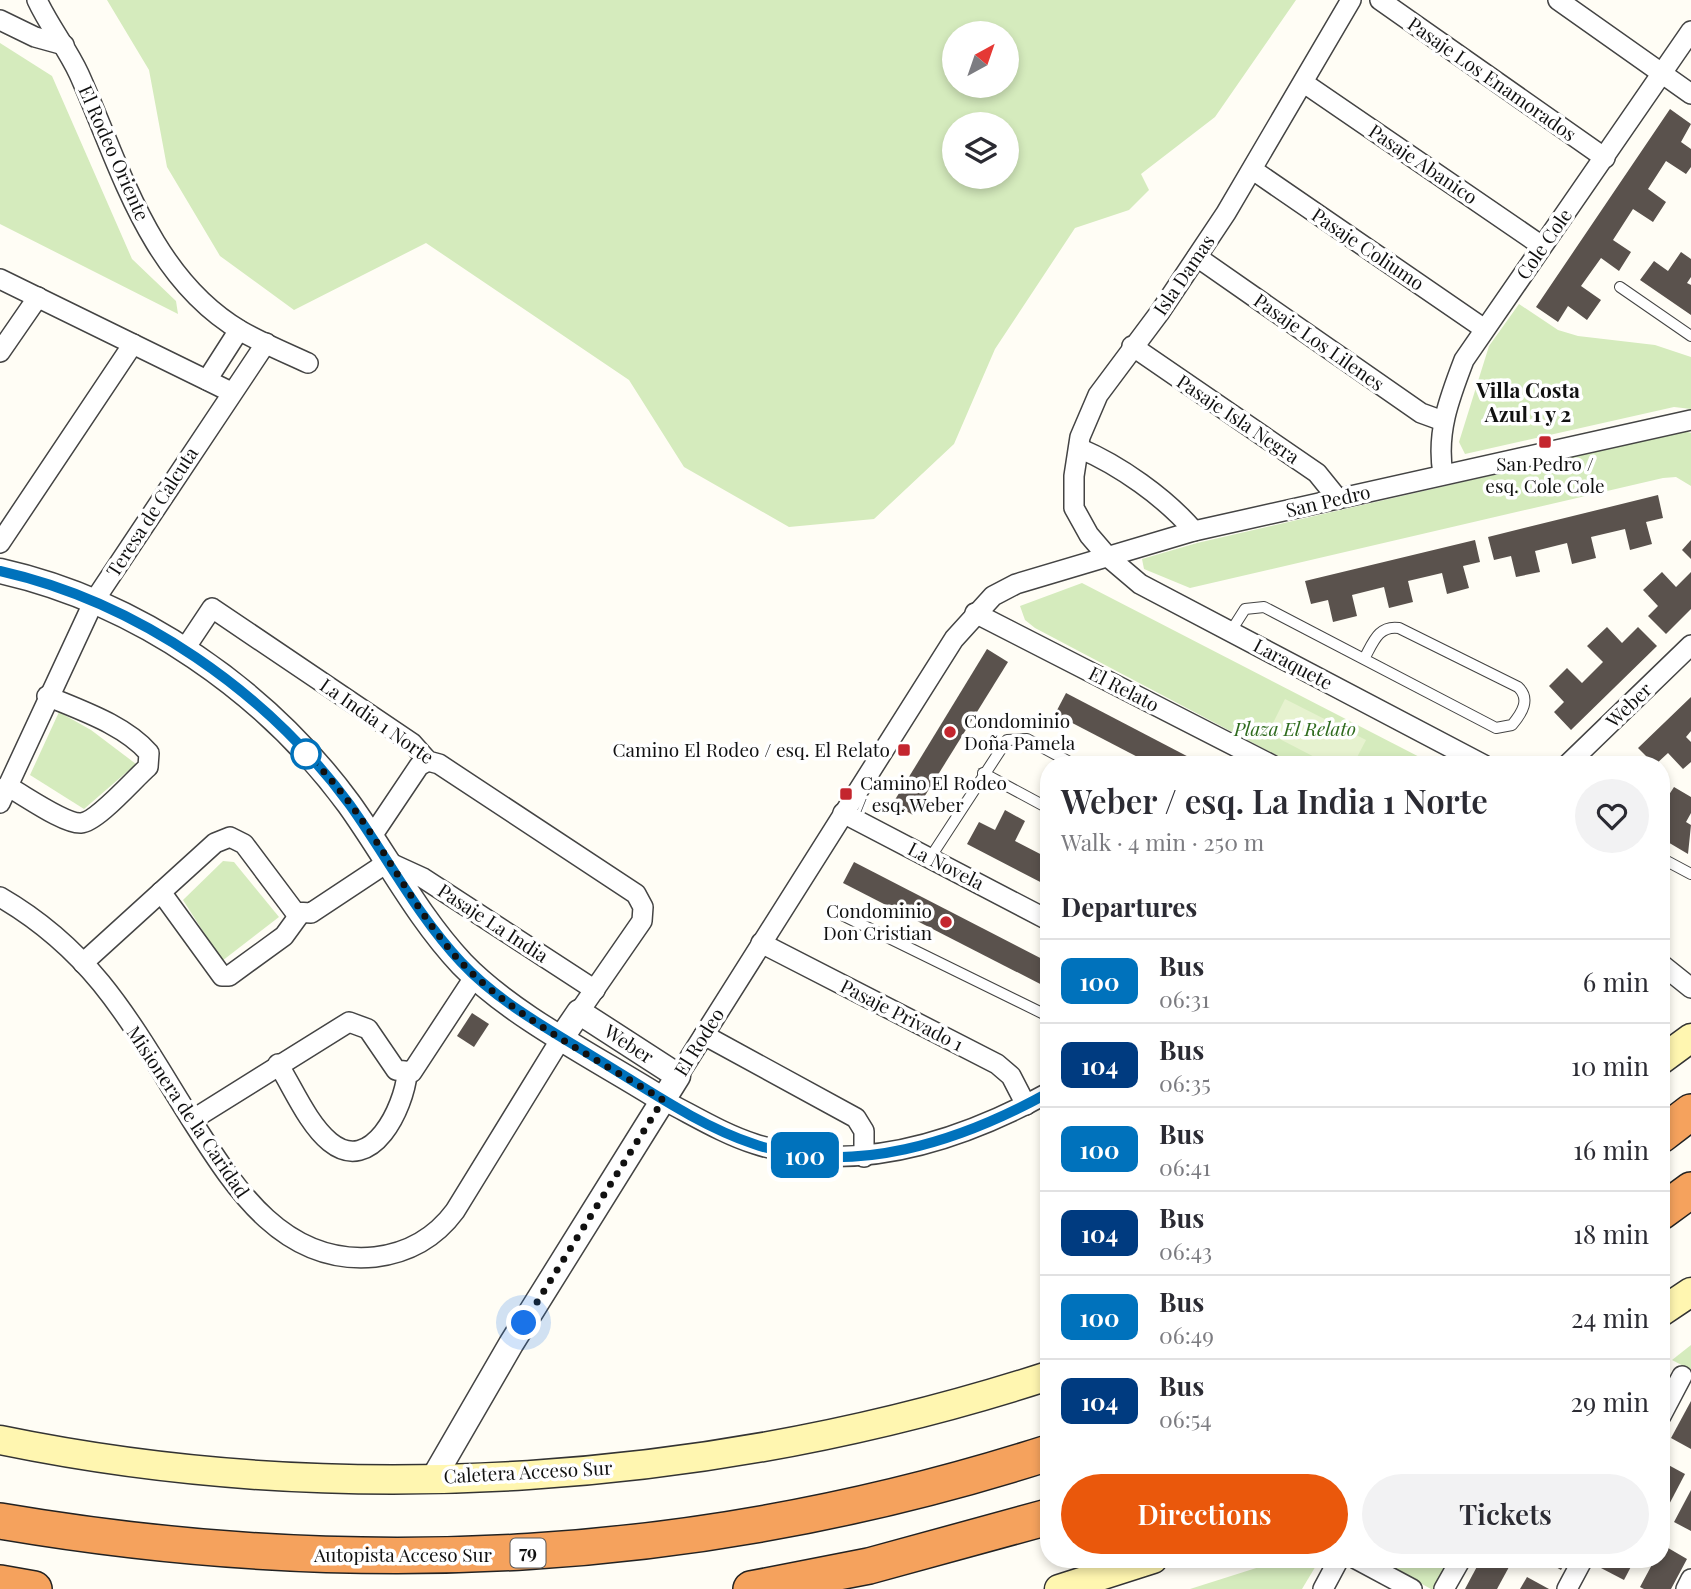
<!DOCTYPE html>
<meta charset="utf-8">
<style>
body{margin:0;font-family:"Playfair Display",serif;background:#f2f2f3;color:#2b2b33;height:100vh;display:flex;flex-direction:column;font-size:26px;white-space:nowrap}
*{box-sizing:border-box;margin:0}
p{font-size:23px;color:#7c7c81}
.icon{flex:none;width:38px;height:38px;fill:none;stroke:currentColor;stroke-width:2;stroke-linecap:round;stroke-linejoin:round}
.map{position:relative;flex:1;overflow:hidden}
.drawer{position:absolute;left:1040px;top:756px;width:630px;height:812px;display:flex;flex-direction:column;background:#fff;border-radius:28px;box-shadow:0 4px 10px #0003}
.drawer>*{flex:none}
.badge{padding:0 14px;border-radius:10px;font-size:24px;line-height:46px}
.needle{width:46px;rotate:40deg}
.buttons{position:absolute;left:942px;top:21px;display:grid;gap:14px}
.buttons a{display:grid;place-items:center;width:77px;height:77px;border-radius:50%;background:#fff;box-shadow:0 4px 10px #0003;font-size:35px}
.you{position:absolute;width:35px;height:35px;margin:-18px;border:5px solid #fff;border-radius:50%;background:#1a73e8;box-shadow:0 0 0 10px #1a73e833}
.map>.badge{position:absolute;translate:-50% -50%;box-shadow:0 0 0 4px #fff}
h2{padding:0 21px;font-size:26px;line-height:63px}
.round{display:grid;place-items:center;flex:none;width:74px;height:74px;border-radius:37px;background:#f2f2f3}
.summary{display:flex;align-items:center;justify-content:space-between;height:119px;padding:0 21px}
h1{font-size:33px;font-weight:600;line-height:52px}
.primary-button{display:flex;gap:14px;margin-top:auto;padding:14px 21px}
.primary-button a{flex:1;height:80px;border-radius:42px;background:#ea580c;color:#fff;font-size:28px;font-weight:600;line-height:80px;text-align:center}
.primary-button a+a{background:#f2f2f3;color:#2b2b33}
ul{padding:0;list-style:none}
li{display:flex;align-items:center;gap:21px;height:84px;padding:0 21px;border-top:2px solid #e1e1e2}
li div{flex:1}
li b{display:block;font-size:26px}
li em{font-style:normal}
li .badge{min-width:77px;font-weight:700;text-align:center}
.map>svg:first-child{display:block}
</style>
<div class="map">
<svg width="1691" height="1589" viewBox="0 0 1691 1589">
<rect width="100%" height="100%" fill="#fffdf5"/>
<!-- green -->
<g fill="#d5ebbd" fill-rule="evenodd">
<path d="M 107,0 L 1296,0 L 1215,117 L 1141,174 L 1149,190 L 1129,210 L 1075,228 L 995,349 L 954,444 L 874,519 L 789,527 L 684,467 L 629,380 L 426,243 L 294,310 L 220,256 L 167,167 L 149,70 ZM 954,33 L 1006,33 L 1006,86 L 954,86 ZM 954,124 L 1006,124 L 1006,177 L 954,177 Z"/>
<path d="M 0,43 L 52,76 L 132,259 L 176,301 L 178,314 L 0,224 Z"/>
<path d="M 1519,304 L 1558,330 L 1578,336 L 1655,345 L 1691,357 L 1691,409 L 1674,407 L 1465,454 L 1459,442 L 1489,346 Z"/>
<path d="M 1685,431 L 1691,433 L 1691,486 L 1676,477 L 1663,478 L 1190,588 L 1144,569 L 1142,559 L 1197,543 Z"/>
<path d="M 1082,583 L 1435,765 L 1295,765 L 1035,628 L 1025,620 L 1020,606 Z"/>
<path d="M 59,712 L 91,730 L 136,764 L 84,809 L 30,775 Z"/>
<path d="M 223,861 L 234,862 L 279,917 L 222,961 L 183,900 Z"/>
<path d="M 1691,1345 L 1691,1370 L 1672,1360 Z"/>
<path d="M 1285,1559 L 1320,1559 L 1302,1589 L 1190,1589 Z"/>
<path d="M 1376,1559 L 1454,1559 L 1437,1589 L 1431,1589 Z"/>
</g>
<!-- pitch -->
<path fill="#e6f2cf" d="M 1285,699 L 1366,740 L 1353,765 L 1330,765 L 1268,733 Z"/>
<!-- building -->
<g fill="#5a524d">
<path d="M 1670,109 L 1691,124 L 1681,142 L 1691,149 L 1691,167 L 1686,174 L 1666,161 L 1648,189 L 1666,202 L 1653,222 L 1633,209 L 1613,240 L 1631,252 L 1619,271 L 1601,258 L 1581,286 L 1601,300 L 1587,320 L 1568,306 L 1558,322 L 1536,307 Z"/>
<path d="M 1681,252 L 1691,259 L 1691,277 L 1687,283 L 1691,285 L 1691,315 L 1640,280 L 1654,261 L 1668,271 Z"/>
<path d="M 1658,495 L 1663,518 L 1646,522 L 1652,544 L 1630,550 L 1625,529 L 1591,537 L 1596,558 L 1572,564 L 1567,543 L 1535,551 L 1540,572 L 1516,577 L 1511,556 L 1494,560 L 1488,537 Z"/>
<path d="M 1475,540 L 1480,562 L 1463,566 L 1469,588 L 1447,594 L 1442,573 L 1408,581 L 1413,602 L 1389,608 L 1384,587 L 1352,595 L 1357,616 L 1333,622 L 1328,600 L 1311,604 L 1305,581 Z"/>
<path d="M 1691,540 L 1691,559 L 1682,550 Z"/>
<path d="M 1662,572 L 1676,587 L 1691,572 L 1691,609 L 1666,634 L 1648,616 L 1658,606 L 1643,590 Z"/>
<path d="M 1607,627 L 1622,643 L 1638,627 L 1657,646 L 1571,730 L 1554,712 L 1564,702 L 1549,686 L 1567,668 L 1582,683 L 1603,662 L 1587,646 Z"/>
<path d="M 987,649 L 1008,662 L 913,815 L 893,803 Z"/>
<path d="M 1066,693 L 1204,765 L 1153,765 L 1055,714 Z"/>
<path d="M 1691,697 L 1691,731 L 1686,737 L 1691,742 L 1691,762 L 1683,769 L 1668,753 L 1655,765 L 1638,748 Z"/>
<path d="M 1674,787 L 1691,797 L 1691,813 L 1686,822 L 1691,825 L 1688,854 L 1661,838 L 1661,807 Z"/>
<path d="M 1005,810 L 1025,821 L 1015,841 L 1046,857 L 1048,854 L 1048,886 L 967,844 L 979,822 L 995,830 Z"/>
<path d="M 854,862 L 1048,962 L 1048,988 L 843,883 Z"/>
<path d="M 472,1013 L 489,1024 L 474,1047 L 457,1036 Z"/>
<path d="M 1691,1401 L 1691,1449 L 1671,1438 Z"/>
<path d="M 1661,1461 L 1685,1474 L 1663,1516 L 1661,1515 Z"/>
<path d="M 1691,1490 L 1691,1531 L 1674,1522 Z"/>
<path d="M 1663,1545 L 1687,1559 L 1671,1589 L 1644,1589 L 1640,1587 L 1655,1559 L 1661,1559 Z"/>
<path d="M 1481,1559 L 1496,1559 L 1509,1567 L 1497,1589 L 1465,1589 Z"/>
<path d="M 1542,1559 L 1567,1559 L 1561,1570 Z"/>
<path d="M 1603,1559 L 1635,1559 L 1624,1580 L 1599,1567 Z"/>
<path d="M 1527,1577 L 1549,1589 L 1520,1589 Z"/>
</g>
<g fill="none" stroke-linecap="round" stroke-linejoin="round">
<!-- service casing -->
<g stroke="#444" stroke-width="12">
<g id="service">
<path d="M 1620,287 L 1691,336"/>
<path d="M 1231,631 L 1245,609 L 1264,607 L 1496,728 L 1512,725 C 1522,713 1531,699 1518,687 L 1399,628 C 1378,625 1373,643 1364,659"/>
<path d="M 983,773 L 1048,808"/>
<path d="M 930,858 L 1007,740 L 1027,739 L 1075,765"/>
<path d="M 1661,858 L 1691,874"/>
<path d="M 836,912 L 1048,1016"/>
</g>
</g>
<!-- minor casing -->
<g stroke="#444" stroke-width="22">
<g id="minor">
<path d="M 37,0 C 49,26 67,48 79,74 C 120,165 148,276 241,331 C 262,343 286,353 308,363"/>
<path d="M 1351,0 L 1226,213 L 1160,312 L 1098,395 L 1080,437 L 1074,476 L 1074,508 L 1089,535 L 1107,556 L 1140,584 L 1484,765"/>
<path d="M 1380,0 L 1605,158"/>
<path d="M 1558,0 L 1691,94"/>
<path d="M 0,20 L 35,37 L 64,45"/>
<path d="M 1304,83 L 1542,246"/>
<path d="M 1253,170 L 1483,328"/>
<path d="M 1197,257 L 1421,413 L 1443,421"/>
<path d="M 0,279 L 231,392"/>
<path d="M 1132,346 L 1317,473 L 1338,499"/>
<path d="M 0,352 L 38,297"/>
<path d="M 207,380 L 239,330"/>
<path d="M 1079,448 C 1119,465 1165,497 1194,531"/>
<path d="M 1443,474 C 1436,433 1449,399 1464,360 L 1691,31"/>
<path d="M 0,543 L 133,344"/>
<path d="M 975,613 L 1272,765"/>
<path d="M 184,650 L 212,608 L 412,743 L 428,761 L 439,764 L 636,894 L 643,907 L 642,921 L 579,1012"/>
<path d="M 1567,765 L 1691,645"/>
<path d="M 7,786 C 24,795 64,824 81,823 C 97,822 134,779 148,767 L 149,753 C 125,725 80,710 47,696"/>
<path d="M 0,803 L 94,601 L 266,343"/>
<path d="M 843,813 L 1048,920"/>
<path d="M 372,836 L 419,766 L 428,761"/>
<path d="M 161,892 L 222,976 L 229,976 L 284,936 L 300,914"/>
<path d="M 0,897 C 38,919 73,949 101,983 C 136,1026 164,1077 194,1124 C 236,1190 285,1266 375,1257 C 408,1253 435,1238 455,1211 L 562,1037"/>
<path d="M 761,943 L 997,1064 L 1011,1076 L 1026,1105"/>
<path d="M 83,963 L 215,843 L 230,837 L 244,844 L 295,912 L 311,913 L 388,862 L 423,878 L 595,990"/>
<path d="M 1661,964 L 1691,988"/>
<path d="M 704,1035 L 856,1118 L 864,1131 L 864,1157"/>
<path d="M 278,1064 C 293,1088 308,1124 330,1142 C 372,1176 404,1107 407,1074"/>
<path d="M 678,1076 L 954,639 L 993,596 L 1016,584 L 1194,531 L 1691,420"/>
<path d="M 663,1100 C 693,1115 723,1134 755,1144 C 854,1176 960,1141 1048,1093"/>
<path d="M 192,1120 L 349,1022 L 368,1029 L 396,1070 L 412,1072 L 475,976"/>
<path d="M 1661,1416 L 1682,1376"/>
<path d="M 1356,1559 L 1412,1589"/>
<path d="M 1323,1589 L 1339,1559"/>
<path d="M 1444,1589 L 1461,1559"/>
<path d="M 1567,1589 L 1583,1559"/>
<path d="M 1686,1589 L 1691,1579"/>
</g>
</g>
<!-- tertiary casing -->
<g stroke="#444" stroke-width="27">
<g id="tertiary">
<path d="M 0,571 C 138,602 266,691 349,804 C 387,857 417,916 462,964 C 513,1017 600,1060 663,1100"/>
<path d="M 434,1477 L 511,1344 L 678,1076 L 579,1012 L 562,1037"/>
</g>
</g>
<!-- secondary casing -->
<g stroke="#333" stroke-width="31">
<g id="secondary">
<path d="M 1661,1060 L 1691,1038"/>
<path d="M 1661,1312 L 1691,1292"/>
<path d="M 0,1440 C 344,1511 715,1484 1048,1376"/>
<path d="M 1059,1589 L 1153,1559"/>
</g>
</g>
<!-- motorway casing -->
<g stroke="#222" stroke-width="38">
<g id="motorway">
<path d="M 1661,1135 L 1691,1112"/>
<path d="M 1661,1212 L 1691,1190"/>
<path d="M 0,1521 C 359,1582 701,1564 1048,1453"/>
<path d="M 0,1583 L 34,1589"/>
<path d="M 751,1589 L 869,1566 L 1048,1517"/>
</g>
</g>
<!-- service -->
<use href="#service" stroke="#fff" stroke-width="10"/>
<!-- minor -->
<use href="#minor" stroke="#fff" stroke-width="19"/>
<!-- tertiary -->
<use href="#tertiary" stroke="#fff" stroke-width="24"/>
<!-- secondary -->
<use href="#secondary" stroke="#fff6b0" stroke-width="28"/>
<!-- motorway -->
<use href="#motorway" stroke="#f5a25d" stroke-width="35"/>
</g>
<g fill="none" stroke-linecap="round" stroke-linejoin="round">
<!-- line casing -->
<g stroke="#fff" stroke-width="16">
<path id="line" d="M 0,571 C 138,602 267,692 350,805 C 387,857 417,915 461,962 C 500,1004 554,1032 602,1062 C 650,1091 700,1126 754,1144 C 852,1178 961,1141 1048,1093"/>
</g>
<!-- line -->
<use href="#line" stroke="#0072bc" stroke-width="10"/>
<!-- walk -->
<path stroke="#111" stroke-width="7" stroke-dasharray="0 12.6" d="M 306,754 C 366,809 399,888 451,951 C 501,1011 596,1058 663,1100 L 524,1323"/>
</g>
<!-- markers -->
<g fill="#c4262e" stroke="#fff" stroke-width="2.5">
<rect x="1538" y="435" width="14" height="14" rx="3.5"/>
<circle cx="950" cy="732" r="7"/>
<rect x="897" y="743" width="14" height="14" rx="3.5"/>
<rect x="839" y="787" width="14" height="14" rx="3.5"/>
<circle cx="946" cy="922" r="7"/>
</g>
<circle fill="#fff" stroke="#0072bc" stroke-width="3.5" cx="306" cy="754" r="14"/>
<g text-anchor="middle" stroke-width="7" stroke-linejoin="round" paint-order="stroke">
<!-- shield labels -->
<rect fill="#fff" stroke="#585858" stroke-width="2" x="510.5" y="1538.5" width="35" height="29" rx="5"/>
<g font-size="18" font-weight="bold" fill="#111">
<text x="528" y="1559">79</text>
</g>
<!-- street labels -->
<g font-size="19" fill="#111" stroke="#fff">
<text transform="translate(1492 79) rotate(35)" y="7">Pasaje Los Enamorados</text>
<text transform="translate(114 153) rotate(66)" y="7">El Rodeo Oriente</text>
<text transform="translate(1423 164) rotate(34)" y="7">Pasaje Abanico</text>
<text transform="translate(1544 244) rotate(-55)" y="7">Cole Cole</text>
<text transform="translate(1368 249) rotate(34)" y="7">Pasaje Coliumo</text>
<text transform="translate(1184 275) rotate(-56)" y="7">Isla Damas</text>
<text transform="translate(1319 342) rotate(35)" y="7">Pasaje Los Lilenes</text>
<text transform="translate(1238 419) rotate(34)" y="7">Pasaje Isla Negra</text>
<text transform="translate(1328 501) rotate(-13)" y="7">San Pedro</text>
<text transform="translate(152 512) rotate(-57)" y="7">Teresa de Calcuta</text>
<text transform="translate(1293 664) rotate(28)" y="7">Laraquete</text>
<text transform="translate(1124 689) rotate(27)" y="7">El Relato</text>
<text transform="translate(1629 705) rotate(-44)" y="7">Weber</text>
<text transform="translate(377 721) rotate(35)" y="7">La India 1 Norte</text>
<text transform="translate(946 866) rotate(27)" y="7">La Novela</text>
<text transform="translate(493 923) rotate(33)" y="7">Pasaje La India</text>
<text transform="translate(902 1015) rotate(27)" y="7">Pasaje Privado 1</text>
<text transform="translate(699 1042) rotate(-58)" y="7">El Rodeo</text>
<text transform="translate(629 1044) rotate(33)" y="7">Weber</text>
<text transform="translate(188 1112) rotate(56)" y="7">Misionera de la Caridad</text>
<text transform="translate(528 1472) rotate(-3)" y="7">Caletera Acceso Sur</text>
<text x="403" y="1562">Autopista Acceso Sur</text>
</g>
<!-- poi labels -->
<g font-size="19" fill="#111" stroke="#fff" text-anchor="start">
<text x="1545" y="471" text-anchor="middle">San Pedro /<tspan x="1545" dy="22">esq. Cole Cole</tspan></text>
<text x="964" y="728">Condominio<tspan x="964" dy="22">Doña Pamela</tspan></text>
<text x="890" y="757" text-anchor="end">Camino El Rodeo / esq. El Relato</text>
<text x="860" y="790">Camino El Rodeo<tspan x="860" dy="22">/ esq. Weber</tspan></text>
<text x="932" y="918" text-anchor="end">Condominio<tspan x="932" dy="22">Don Cristian</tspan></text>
</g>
<!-- park labels -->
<g font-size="19" font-style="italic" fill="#2f6b1f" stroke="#fff">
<text x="1295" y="736">Plaza El Relato</text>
</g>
<!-- neighbourhood labels -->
<g font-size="21" font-weight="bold" fill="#111" stroke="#fff">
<text x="1528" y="398">Villa Costa<tspan x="1528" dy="24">Azul 1 y 2</tspan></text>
</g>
</g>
</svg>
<div class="buttons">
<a><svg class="needle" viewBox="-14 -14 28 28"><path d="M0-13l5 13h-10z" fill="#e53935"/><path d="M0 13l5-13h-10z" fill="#7c7c81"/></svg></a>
<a><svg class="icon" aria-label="layers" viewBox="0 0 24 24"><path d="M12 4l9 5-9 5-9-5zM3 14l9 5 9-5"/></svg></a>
</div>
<div class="you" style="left:524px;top:1323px"></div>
<b class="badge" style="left:805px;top:1155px;background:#0072bc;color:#fff">100</b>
<section class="drawer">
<div class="summary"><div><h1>Weber / esq. La India 1 Norte</h1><p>Walk · 4 min · 250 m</p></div><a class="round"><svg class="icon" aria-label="heart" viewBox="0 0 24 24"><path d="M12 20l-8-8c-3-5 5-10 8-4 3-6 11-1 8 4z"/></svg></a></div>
<h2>Departures</h2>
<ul>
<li><span class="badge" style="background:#0072bc;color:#fff">100</span><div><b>Bus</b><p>06:31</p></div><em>6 min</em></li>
<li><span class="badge" style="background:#003b80;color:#fff">104</span><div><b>Bus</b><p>06:35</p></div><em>10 min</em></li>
<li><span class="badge" style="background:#0072bc;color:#fff">100</span><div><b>Bus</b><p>06:41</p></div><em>16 min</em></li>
<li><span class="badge" style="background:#003b80;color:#fff">104</span><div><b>Bus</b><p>06:43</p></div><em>18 min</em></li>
<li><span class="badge" style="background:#0072bc;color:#fff">100</span><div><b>Bus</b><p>06:49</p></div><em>24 min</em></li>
<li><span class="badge" style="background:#003b80;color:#fff">104</span><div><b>Bus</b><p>06:54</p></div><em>29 min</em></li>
</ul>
<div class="primary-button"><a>Directions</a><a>Tickets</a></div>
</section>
</div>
